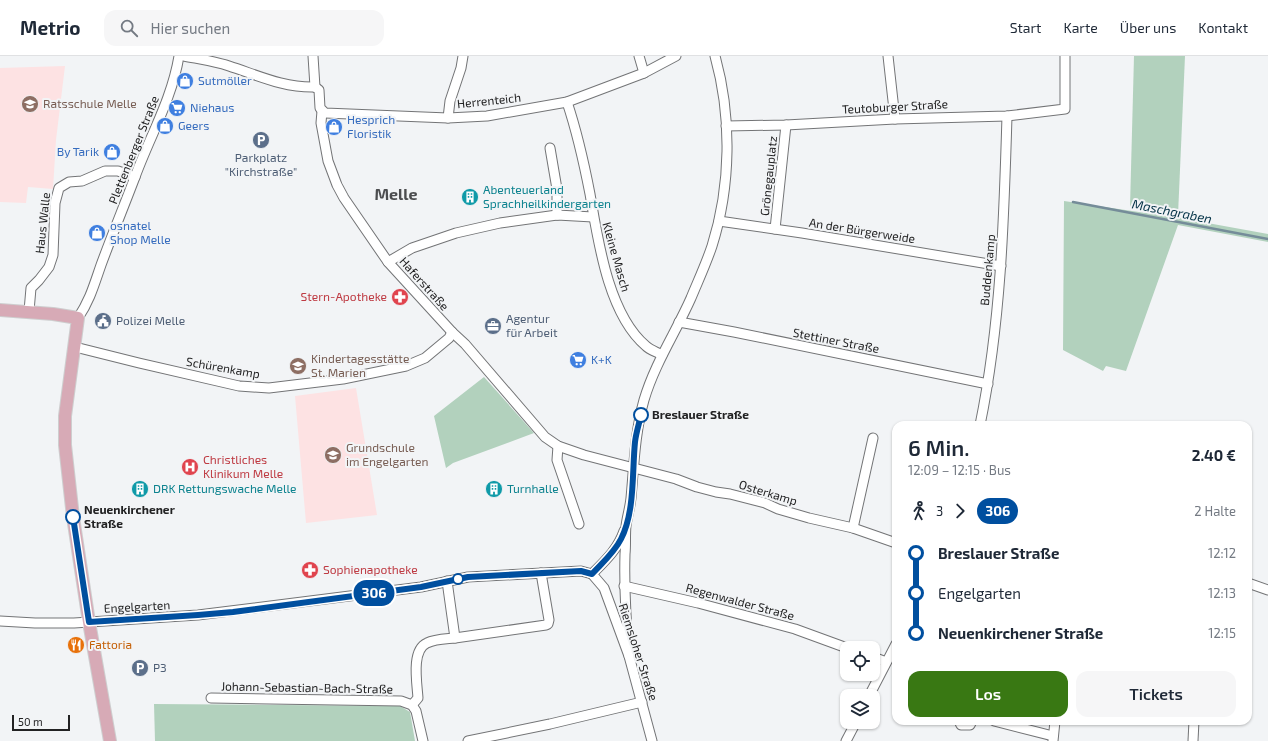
<!DOCTYPE html>
<html lang="de">
<meta charset="utf-8">
<style>
body{margin:0;font-family:"Exo 2",sans-serif;background:#f6f6f7;color:#1f2937;height:100vh;display:flex;flex-direction:column;font-size:15px;white-space:nowrap}
*{box-sizing:border-box;margin:0}
p{font-size:13px;color:#747a83}
.icon{flex:none;width:22px;height:22px;fill:none;stroke:currentColor;stroke-width:2;stroke-linecap:round;stroke-linejoin:round}
.map{position:relative;flex:1;overflow:hidden}
.sheet{position:absolute;left:892px;top:365px;width:360px;height:304px;display:flex;flex-direction:column;background:#fff;border-radius:12px;box-shadow:0 1px 3px #0004}
.sheet>*{flex:none}
.badge{padding:0 8px;border-radius:13px;font-size:14px;line-height:26px}
.controls{position:absolute;left:840px;top:585px;display:grid;gap:8px}
.controls a{display:grid;place-items:center;width:40px;height:40px;border-radius:8px;background:#fff;box-shadow:0 1px 3px #0004;font-size:20px}
.scale{position:absolute;left:12px;bottom:10px;width:58px;box-sizing:border-box;padding-left:4px;border:2px solid #222223;border-top:0;font-size:11px;line-height:14px;white-space:nowrap;color:#222223;-webkit-text-stroke:3px #f2f4f6;paint-order:stroke}
.map>.badge{position:absolute;translate:-50% -50%;box-shadow:0 0 0 2px #fff}
.legs{display:flex;align-items:center;gap:6px;height:44px;padding:0 16px;font-size:13px}
.legs p{margin-inline-start:auto}
.headline{display:flex;align-items:center;justify-content:space-between;height:68px;padding:0 16px}
h1{font-size:22px;font-weight:600;line-height:30px}
.primary-button{display:flex;gap:8px;margin-top:auto;padding:8px 16px}
.primary-button a{flex:1;height:46px;border-radius:12px;background:#397813;color:#fff;font-size:16px;font-weight:600;line-height:46px;text-align:center}
.primary-button a+a{background:#f6f6f7;color:#1f2937}
ul{padding:0 16px;list-style:none}
li{display:flex;align-items:center;gap:14px;height:40px;font-size:15px}
li i{display:grid;place-items:center;width:6px;height:100%;margin:0 5px;background:currentColor}
li i::after{content:'';width:10px;height:10px;margin:-5px;border:3px solid;border-radius:50%;background:#fff}
li p{margin-inline-start:auto}
li:first-child i{background:linear-gradient(#0000 50%,currentColor 0)}
li:last-child i{background:linear-gradient(currentColor 50%,#0000 0)}
header{display:flex;align-items:center;gap:24px;box-sizing:border-box;height:56px;padding:0 20px;background:#fff;border-bottom:1px solid #e0e1e3}
header strong{font-size:19px}
nav{display:flex;gap:22px;margin-inline-start:auto;font-size:14px}
.search{width:280px;height:36px;background:#f6f6f7;display:flex;align-items:center;gap:10px;box-sizing:border-box;padding:0 14px;border-radius:12px;color:#747a83;font-size:15px}
.map>svg:first-child{display:block}
</style>
<header>
<strong>Metrio</strong>
<div class="search"><svg class="icon" aria-label="search" viewBox="0 0 24 24"><circle cx="10" cy="10" r="6"/><path d="M15 15l6 6"/></svg>Hier suchen</div>
<nav><a>Start</a><a>Karte</a><a>Über uns</a><a>Kontakt</a></nav>
</header>
<div class="map">
<svg width="1268" height="685" viewBox="0 0 1268 685">
<rect width="100%" height="100%" fill="#f2f4f6"/>
<!-- education -->
<g fill="#fde2e3">
<path d="M 65,10 L 56,84 L 53,133 L 28,131 L 26,147 L 0,146 L 0,12 Z"/>
<path d="M 356,332 L 377,459 L 306,467 L 295,340 Z"/>
</g>
<!-- green -->
<g fill="#b2d1bd">
<path d="M 1134,0 L 1185,0 L 1178,159 L 1130,151 Z"/>
<path d="M 1064,145 L 1180,162 L 1268,178 L 1268,186 L 1178,169 L 1126,315 L 1106,310 L 1103,315 L 1063,294 Z"/>
<path d="M 484,321 L 534,377 L 453,407 L 446,412 L 434,360 Z"/>
<path d="M 154,648 L 400,650 L 410,656 L 415,685 L 155,685 Z"/>
</g>
<g fill="none" stroke-linecap="round" stroke-linejoin="round">
<!-- stream -->
<path stroke="#758c99" stroke-width="2.5" d="M 1073,146 L 1268,183"/>
<!-- minor casing -->
<g stroke="#737476" stroke-width="11">
<g id="minor">
<path d="M 184,0 C 199,3 214,5 229,10 C 257,19 284,32 315,31"/>
<path d="M 313,0 L 315,31"/>
<path d="M 639,0 L 644,17"/>
<path d="M 888,0 L 895,63"/>
<path d="M 315,31 L 319,34 L 320,52 L 325,57 L 448,62 L 487,60 L 567,46 L 644,17 L 676,0"/>
<path d="M 567,46 C 577,76 584,107 590,138 C 598,184 608,258 646,290 C 650,294 657,296 662,299"/>
<path d="M 322,55 L 321,67 L 328,105 L 337,129 L 344,142 L 388,206 L 452,276 L 465,288 L 545,381 L 558,390 L 584,399 L 676,423 L 697,431 L 716,436 L 730,438 L 765,447 L 778,453 L 809,462 L 853,472 L 896,487"/>
<path d="M 448,62 L 450,45 L 461,12 L 463,0"/>
<path d="M 726,70 L 786,69 L 895,63 L 1007,60 L 1065,53 L 1065,0"/>
<path d="M 550,92 L 557,133 L 557,159"/>
<path d="M 719,165 L 802,177 L 1001,210"/>
<path d="M 775,173 L 786,69"/>
<path d="M 388,206 L 412,192 L 456,177 L 500,167 L 557,159 L 593,161"/>
<path d="M 29,255 L 31,232 L 39,224 L 49,211 L 53,199 L 55,147 L 59,132 L 69,126 L 82,125 L 105,115 L 118,115 L 135,121"/>
<path d="M 78,262 C 90,244 94,229 101,209 C 112,179 124,150 135,121 C 150,80 172,43 179,0"/>
<path d="M 679,266 L 734,276 L 988,328"/>
<path d="M 75,291 L 139,307 L 239,330 L 269,332 L 343,323 L 406,310 L 425,302 L 449,282 L 452,276"/>
<path d="M 980,369 C 1001,267 1004,163 1007,60"/>
<path d="M 558,390 L 557,404 L 579,468"/>
<path d="M 853,472 L 873,382"/>
<path d="M 592,518 L 604,532 L 629,600 L 652,685"/>
<path d="M 592,518 C 605,505 618,493 624,475"/>
<path d="M 1248,527 L 1268,534"/>
<path d="M 624,530 L 698,547 L 795,573 L 847,592"/>
<path d="M 0,565 L 35,567 L 74,567 L 198,559 L 421,531 L 468,521 L 581,515 L 592,518"/>
<path d="M 455,582 L 546,569 L 548,568 L 549,564 L 541,517"/>
<path d="M 629,600 C 626,566 624,532 625,498 C 626,489 625,479 626,470 C 627,461 630,452 631,442 C 634,409 635,376 644,344 C 655,307 676,276 691,242 C 698,225 706,208 712,190 C 731,130 732,61 715,0"/>
<path d="M 873,601 L 886,606"/>
<path d="M 869,640 L 896,588"/>
<path d="M 211,642 L 401,645 L 412,649 L 416,655 L 423,685"/>
<path d="M 412,649 L 418,642 C 417,627 411,594 427,587 C 435,583 446,583 455,582 L 447,525"/>
<path d="M 959,665 L 961,669 L 970,669 L 972,665"/>
<path d="M 994,665 L 1053,680"/>
<path d="M 468,685 L 550,668 L 642,646"/>
<path d="M 846,685 L 856,666"/>
<path d="M 1053,685 L 1055,665"/>
<path d="M 1193,685 L 1194,665"/>
</g>
</g>
<!-- major casing -->
<g stroke="#cececf" stroke-width="14">
<path id="major" d="M 0,254 L 53,258 L 78,262 L 65,360 L 65,389 L 73,461 L 89,566 L 110,685"/>
</g>
<!-- minor -->
<use href="#minor" stroke="#fff" stroke-width="9"/>
<!-- major -->
<use href="#major" stroke="#d7aab6" stroke-width="12"/>
</g>
<g fill="none" stroke-linecap="round" stroke-linejoin="round">
<!-- line-1 casing -->
<g stroke="#fff" stroke-width="9">
<path id="line-1" d="M 73,461 L 89,566 L 198,559 L 233,556 L 421,531 L 468,521 L 581,515 L 592,518 C 602,507 614,497 621,483 C 635,456 632,416 635,386 C 636,377 639,368 641,359"/>
</g>
<!-- line-1 -->
<use href="#line-1" stroke="#004f9f" stroke-width="6"/>
</g>
<!-- icons -->
<defs>
<g id="shop-disc" transform="scale(0.9)"><circle r="9.5" fill="#3f7fe0" stroke="#f2f4f6"/><path d="M-5-2.5h2.3a2.7 3.5 0 0 1 5.4 0H5L5.5 6h-11ZM-1.5-2.5h3a1.5 2.3 0 0 0-3 0Z" fill="#fff"/></g>
<g id="school-disc" transform="scale(0.9)"><circle r="9.5" fill="#8d6e63" stroke="#f2f4f6"/><path d="M0-5L7-2L0 1L-7-2ZM-4 1L0 2.5L4 1V4Q0 6-4 4Z" fill="#fff"/></g>
<g id="supermarket-disc" transform="scale(0.9)"><circle r="9.5" fill="#3f7fe0" stroke="#f2f4f6"/><path d="M-6-5.5h2.5l.6 2H6L4.5 2H-2.5L-4.4-4H-6ZM-1.5 3.2a1.3 1.3 0 1 0 .1 0ZM3 3.2a1.3 1.3 0 1 0 .1 0Z" fill="#fff"/></g>
<g id="parking-disc" transform="scale(0.9)"><circle r="9.5" fill="#5c6f8a" stroke="#f2f4f6"/><path d="M-3.5-5.5H1a3.5 3.5 0 0 1 0 7H-1V5.5H-3.5ZM-1-3.4V-.6H.8a1.4 1.4 0 0 0 0-2.8Z" fill="#fff"/></g>
<g id="building-disc" transform="scale(0.9)"><circle r="9.5" fill="#0f9aa8" stroke="#f2f4f6"/><path d="M-4-6H4V6H1V3H-1V6H-4ZM-2.5-4.3h1.7v1.8h-1.7ZM.8-4.3h1.7v1.8H.8ZM-2.5-1h1.7V.8h-1.7ZM.8-1h1.7V.8H.8Z" fill="#fff"/></g>
<g id="pharmacy-disc" transform="scale(0.9)"><circle r="9.5" fill="#e0444e" stroke="#f2f4f6"/><path d="M-2-6h4v4h4v4h-4v4h-4v-4h-4v-4h4Z" fill="#fff"/></g>
<g id="civic-disc" transform="scale(0.9)"><circle r="9.5" fill="#5c6f8a" stroke="#f2f4f6"/><path d="M-.6-6.5H3V-4.5H.6V-3L4-1V1h2V6H-6V1h2V-1L-.6-3ZM-1.2 2.5V6h2.4V2.5Z" fill="#fff"/></g>
<g id="office-disc" transform="scale(0.9)"><circle r="9.5" fill="#5c6f8a" stroke="#f2f4f6"/><path d="M-6-3h4V-5.5h4V-3h4V5H-6ZM-1-4.5V-3h2v-1.5ZM-6 0V1H6V0Z" fill="#fff"/></g>
<g id="hospital-disc" transform="scale(0.9)"><circle r="9.5" fill="#e0444e" stroke="#f2f4f6"/><path d="M-5-5h3v3.5h4V-5h3V5h-3V1.5h-4V5h-3Z" fill="#fff"/></g>
<g id="restaurant-disc" transform="scale(0.9)"><circle r="9.5" fill="#e8710a" stroke="#f2f4f6"/><path d="M-5-6h1v4h1v-4h1v4h1v-4h1v5L-1.5 .5V6h-2V.5L-5-1ZM5-6V6H3V1.5H1.5Q1.5-4 5-6Z" fill="#fff"/></g>
</defs>
<g fill-rule="evenodd">
<use href="#shop-disc" x="185" y="25"/>
<use href="#school-disc" x="30" y="48"/>
<use href="#supermarket-disc" x="177" y="52"/>
<use href="#shop-disc" x="165" y="70"/>
<use href="#shop-disc" x="334" y="71"/>
<use href="#parking-disc" x="261" y="84"/>
<use href="#shop-disc" x="112" y="96"/>
<use href="#building-disc" x="470" y="141"/>
<use href="#shop-disc" x="97" y="177"/>
<use href="#pharmacy-disc" x="400" y="241"/>
<use href="#civic-disc" x="103" y="265"/>
<use href="#office-disc" x="493" y="270"/>
<use href="#supermarket-disc" x="578" y="304"/>
<use href="#school-disc" x="298" y="310"/>
<use href="#school-disc" x="333" y="399"/>
<use href="#hospital-disc" x="190" y="411"/>
<use href="#building-disc" x="140" y="433"/>
<use href="#building-disc" x="494" y="433"/>
<use href="#pharmacy-disc" x="310" y="514"/>
<use href="#restaurant-disc" x="76" y="589"/>
<use href="#parking-disc" x="140" y="612"/>
</g>
<!-- markers -->
<g fill="#fff" stroke="#004f9f" stroke-width="2">
<circle cx="641" cy="359" r="7"/>
<circle cx="73" cy="461" r="7"/>
<circle cx="458" cy="523" r="5"/>
</g>
<g text-anchor="middle" stroke-width="4" stroke-linejoin="round" paint-order="stroke">
<!-- shop labels -->
<g font-size="12" fill="#366cbe" stroke="#f2f4f6" text-anchor="start">
<text x="198" y="29">Sutmöller</text>
<text x="190" y="56">Niehaus</text>
<text x="347" y="68">Hesprich<tspan x="347" dy="14">Floristik</tspan></text>
<text x="178" y="74">Geers</text>
<text x="99" y="100" text-anchor="end">By Tarik</text>
<text x="110" y="174">osnatel<tspan x="110" dy="14">Shop Melle</tspan></text>
<text x="591" y="308">K+K</text>
</g>
<!-- street labels -->
<g font-size="12" fill="#222223" stroke="#f2f4f6">
<text transform="translate(489 45) rotate(-6)" y="4">Herrenteich</text>
<text transform="translate(895 51) rotate(-3)" y="4">Teutoburger Straße</text>
<text transform="translate(134 94) rotate(-68)" y="4">Plettenberger Straße</text>
<text transform="translate(769 120) rotate(-84)" y="4">Grönegauplatz</text>
<text transform="translate(43 167) rotate(-84)" y="4">Haus Walle</text>
<text transform="translate(862 175) rotate(9)" y="4">An der Bürgerweide</text>
<text transform="translate(616 201) rotate(74)" y="4">Kleine Masch</text>
<text transform="translate(988 214) rotate(-85)" y="4">Buddenkamp</text>
<text transform="translate(424 228) rotate(48)" y="4">Haferstraße</text>
<text transform="translate(836 285) rotate(11)" y="4">Stettiner Straße</text>
<text transform="translate(223 312) rotate(10)" y="4">Schürenkamp</text>
<text transform="translate(768 437) rotate(17)" y="4">Osterkamp</text>
<text transform="translate(740 546) rotate(15)" y="4">Regenwalder Straße</text>
<text transform="translate(137 551) rotate(-3)" y="4">Engelgarten</text>
<text transform="translate(638 596) rotate(72)" y="4">Riemsloher Straße</text>
<text transform="translate(307 632) rotate(1)" y="4">Johann-Sebastian-Bach-Straße</text>
</g>
<!-- education labels -->
<g font-size="12" fill="#785e54" stroke="#f2f4f6" text-anchor="start">
<text x="43" y="52">Ratsschule Melle</text>
<text x="311" y="307">Kindertagesstätte<tspan x="311" dy="14">St. Marien</tspan></text>
<text x="346" y="396">Grundschule<tspan x="346" dy="14">im Engelgarten</tspan></text>
</g>
<!-- service labels -->
<g font-size="12" fill="#4e5e75" stroke="#f2f4f6" text-anchor="start">
<text x="261" y="106" text-anchor="middle">Parkplatz<tspan x="261" dy="14">"Kirchstraße"</tspan></text>
<text x="506" y="267">Agentur<tspan x="506" dy="14">für Arbeit</tspan></text>
<text x="116" y="269">Polizei Melle</text>
<text x="153" y="616">P3</text>
</g>
<!-- culture labels -->
<g font-size="12" fill="#0d838f" stroke="#f2f4f6" text-anchor="start">
<text x="483" y="138">Abenteuerland<tspan x="483" dy="14">Sprachheilkindergarten</tspan></text>
<text x="153" y="437">DRK Rettungswache Melle</text>
<text x="507" y="437">Turnhalle</text>
</g>
<!-- health labels -->
<g font-size="12" fill="#be3a42" stroke="#f2f4f6" text-anchor="start">
<text x="387" y="245" text-anchor="end">Stern-Apotheke</text>
<text x="203" y="408">Christliches<tspan x="203" dy="14">Klinikum Melle</tspan></text>
<text x="323" y="518">Sophienapotheke</text>
</g>
<!-- stop labels -->
<g font-size="12" font-weight="bold" fill="#222223" stroke="#f2f4f6" text-anchor="start">
<text x="652" y="363">Breslauer Straße</text>
<text x="84" y="458">Neuenkirchener<tspan x="84" dy="14">Straße</tspan></text>
</g>
<!-- food labels -->
<g font-size="12" fill="#c56008" stroke="#f2f4f6" text-anchor="start">
<text x="89" y="593">Fattoria</text>
</g>
<!-- water labels -->
<g font-size="13" font-style="italic" fill="#043347" stroke="#f2f4f6">
<text transform="translate(1172 155) rotate(11)" y="5">Maschgraben</text>
</g>
<!-- district labels -->
<g font-size="16" font-weight="bold" fill="#4c4d4f" stroke="#f2f4f6">
<text x="396" y="144">Melle</text>
</g>
</g>
</svg>
<div class="controls">
<a><svg class="icon" aria-label="locate" viewBox="0 0 24 24"><circle cx="12" cy="12" r="6"/><path d="M12 2v4M12 18v4M2 12h4M18 12h4"/></svg></a>
<a><svg class="icon" aria-label="layers" viewBox="0 0 24 24"><path d="M12 4l9 5-9 5-9-5zM3 14l9 5 9-5"/></svg></a>
</div>
<div class="scale">50 m</div>
<b class="badge" style="left:374px;top:537px;background:#004f9f;color:#fff">306</b>
<section class="sheet">
<div class="headline"><div><h1>6 Min.</h1><p>12:09 – 12:15 · Bus</p></div><b>2.40 €</b></div>
<div class="legs"><svg class="icon" aria-label="walk" viewBox="0 0 24 24"><circle cx="13" cy="4" r="2"/><path d="M13 8l-2 6 4 7M11 14l-3 7M7 12l3-4h3l4 4"/></svg>3<svg class="icon" aria-label="forward" viewBox="0 0 24 24"><path d="M9 5l7 7-7 7"/></svg><b class="badge" style="background:#004f9f;color:#fff">306</b><p>2 Halte</p></div>
<ul>
<li><i style="color:#004f9f"></i><b>Breslauer Straße</b><p>12:12</p></li>
<li><i style="color:#004f9f"></i><span>Engelgarten</span><p>12:13</p></li>
<li><i style="color:#004f9f"></i><b>Neuenkirchener Straße</b><p>12:15</p></li>
</ul>
<div class="primary-button"><a>Los</a><a>Tickets</a></div>
</section>
</div>
